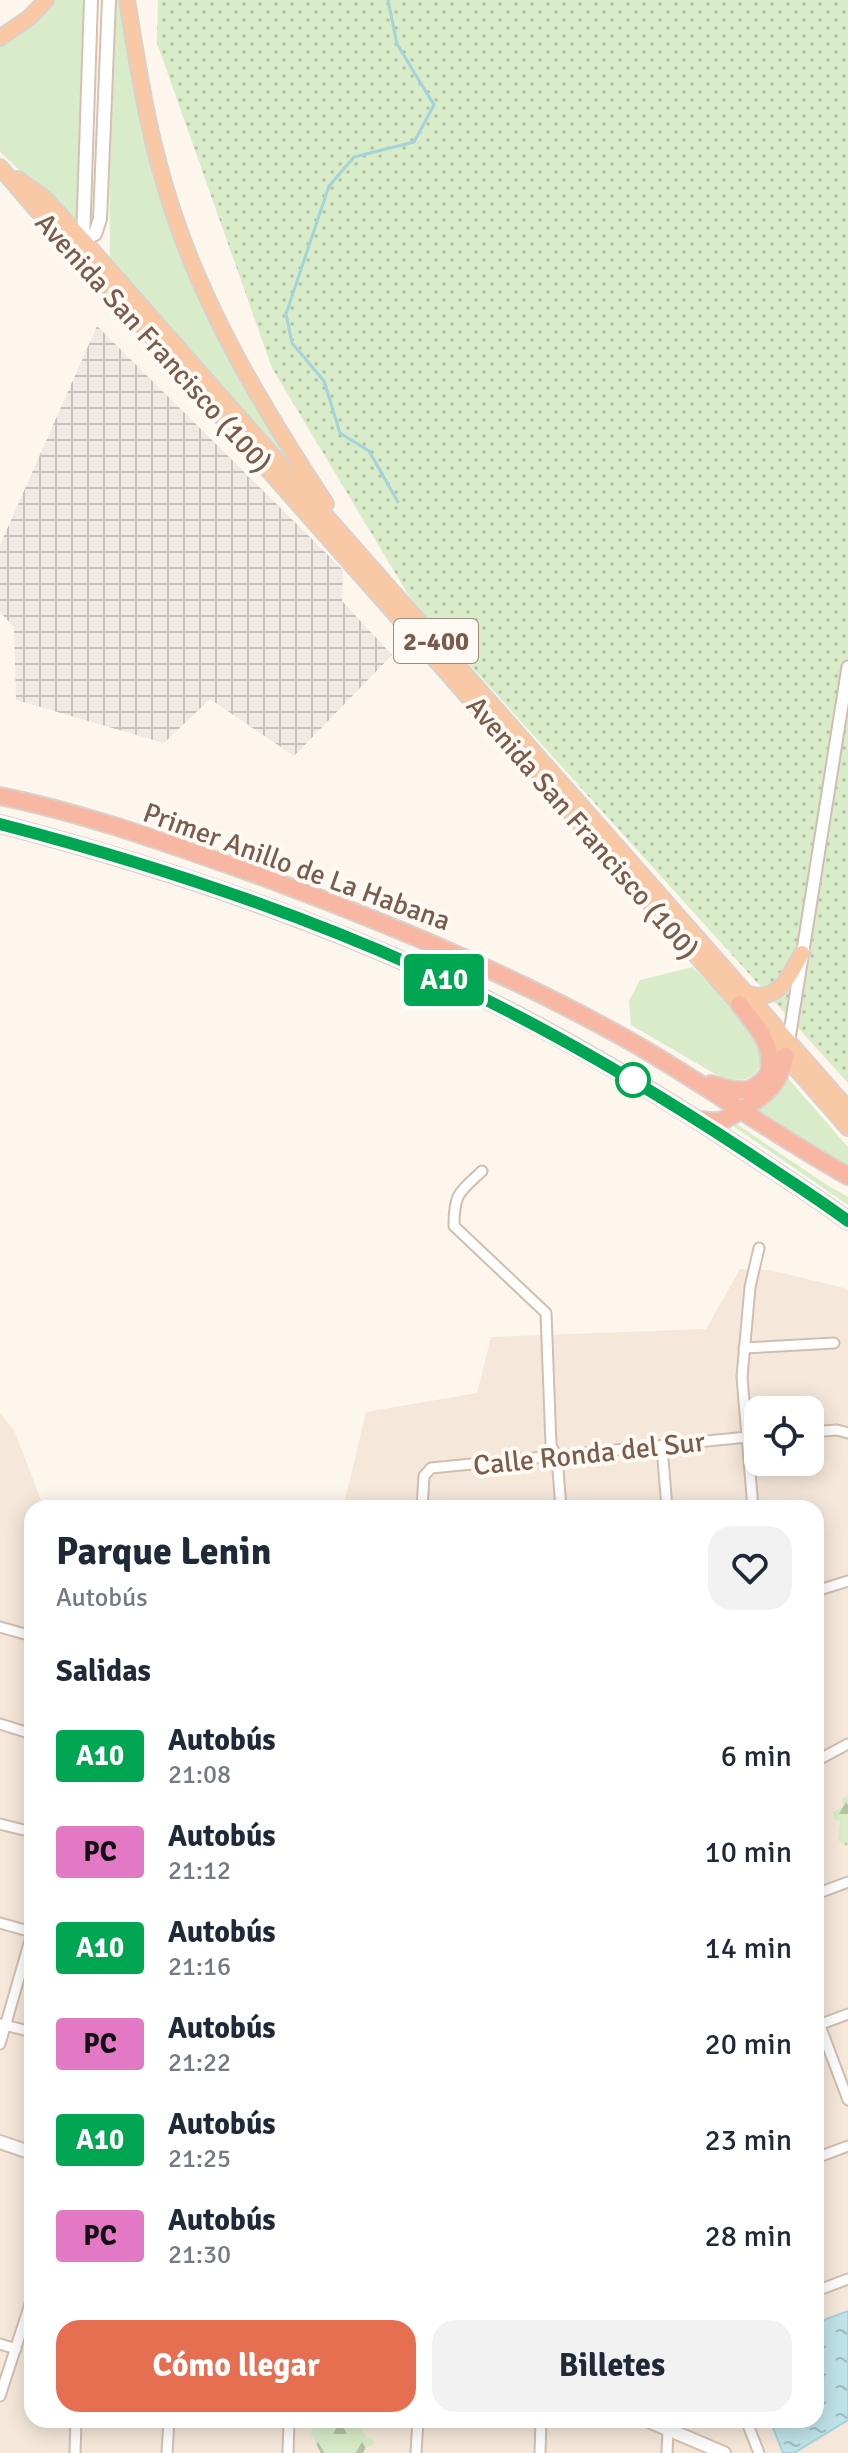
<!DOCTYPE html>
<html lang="es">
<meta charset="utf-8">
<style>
body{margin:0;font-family:Signika,sans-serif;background:#f2f2f3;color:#1f2937;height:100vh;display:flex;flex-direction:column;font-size:30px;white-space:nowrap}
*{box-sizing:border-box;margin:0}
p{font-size:26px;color:#747a83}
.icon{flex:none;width:44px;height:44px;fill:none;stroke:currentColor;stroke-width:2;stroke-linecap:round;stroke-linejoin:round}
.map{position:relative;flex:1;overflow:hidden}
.details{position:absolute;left:24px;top:1500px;width:800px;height:928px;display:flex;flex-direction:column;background:#fff;border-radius:24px;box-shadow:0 4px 20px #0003}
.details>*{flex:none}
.badge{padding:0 16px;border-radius:6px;font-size:28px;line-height:52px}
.buttons{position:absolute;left:744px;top:1396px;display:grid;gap:16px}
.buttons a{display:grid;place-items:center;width:80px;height:80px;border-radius:16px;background:#fff;box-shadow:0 4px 20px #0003;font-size:40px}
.map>.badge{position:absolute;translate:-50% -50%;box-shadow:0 0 0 4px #fff}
h2{padding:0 32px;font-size:30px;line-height:72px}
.round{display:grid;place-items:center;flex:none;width:84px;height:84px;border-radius:24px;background:#f2f2f3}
.head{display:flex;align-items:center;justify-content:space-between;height:136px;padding:0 32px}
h1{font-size:38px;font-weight:800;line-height:60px}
.primary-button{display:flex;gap:16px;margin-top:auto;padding:16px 32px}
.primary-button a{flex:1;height:92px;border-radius:24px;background:#e76f51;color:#fff;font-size:32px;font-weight:800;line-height:92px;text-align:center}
.primary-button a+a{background:#f2f2f3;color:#1f2937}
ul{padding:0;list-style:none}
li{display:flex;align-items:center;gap:24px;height:96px;padding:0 32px}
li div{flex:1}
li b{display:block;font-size:30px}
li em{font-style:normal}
li .badge{min-width:88px;font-weight:700;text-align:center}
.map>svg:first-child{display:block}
</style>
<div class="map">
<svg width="848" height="2453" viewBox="0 0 848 2453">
<defs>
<pattern id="industrial-grid" width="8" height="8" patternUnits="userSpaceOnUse" patternTransform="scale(2)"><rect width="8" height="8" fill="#efe9e4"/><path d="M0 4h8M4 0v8" fill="none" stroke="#c7c0bb"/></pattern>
<pattern id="forest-firs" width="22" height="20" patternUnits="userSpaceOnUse" patternTransform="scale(2)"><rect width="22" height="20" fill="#d8ecc9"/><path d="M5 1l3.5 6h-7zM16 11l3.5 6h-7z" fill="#b4c2a5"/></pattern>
<pattern id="park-dots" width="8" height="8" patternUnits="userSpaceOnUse" patternTransform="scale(2)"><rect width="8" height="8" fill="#d8ecc9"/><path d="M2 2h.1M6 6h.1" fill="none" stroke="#b4c2a5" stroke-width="1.8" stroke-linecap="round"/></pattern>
<pattern id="water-ripples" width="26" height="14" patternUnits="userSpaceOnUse" patternTransform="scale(2)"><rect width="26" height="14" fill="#bfe3e8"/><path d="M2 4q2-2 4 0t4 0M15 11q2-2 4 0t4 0" fill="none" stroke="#a0bbbe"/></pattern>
</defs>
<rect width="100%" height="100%" fill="#fdf6ec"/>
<!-- residential -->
<path fill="#f5e8da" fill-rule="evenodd" d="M 740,1269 L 770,1270 L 848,1289 L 848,2453 L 0,2453 L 0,1413 L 15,1432 L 44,1508 L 32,1508 L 32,2420 L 816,2420 L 816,1508 L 343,1508 L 366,1412 L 477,1393 L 491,1337 L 706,1329 ZM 758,1410 L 810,1410 L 810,1462 L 758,1462 Z"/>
<!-- industrial -->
<path fill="url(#industrial-grid)" d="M 97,326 L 343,570 L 342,601 L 392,655 L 294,756 L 210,699 L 164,743 L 16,700 L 14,627 L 0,612 L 0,545 Z"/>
<!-- green -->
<g fill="#d8ecc9">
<path d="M 52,0 L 87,0 L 79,226 L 0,152 L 0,43 Z"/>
<path d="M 114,0 L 123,0 L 177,231 L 307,482 L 110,260 L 109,137 Z"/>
<path d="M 693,967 C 711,987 775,1044 757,1071 C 749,1083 735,1080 722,1078 L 631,1025 L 629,1001 L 640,980 Z"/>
<path d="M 785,1075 L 848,1147 L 848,1168 L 757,1109 Z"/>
<path d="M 732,1121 L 827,1185 L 848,1197 L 848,1205 L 730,1124 Z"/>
</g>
<!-- forest -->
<g fill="url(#forest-firs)">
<path d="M 848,1796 L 848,1845 L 845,1845 L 838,1840 L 840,1821 L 833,1819 L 833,1812 L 843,1807 L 842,1798 Z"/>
<path d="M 314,2420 L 354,2420 L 362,2426 C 363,2436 366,2438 375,2441 L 373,2445 L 366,2447 L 363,2453 L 321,2453 L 311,2435 Z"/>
</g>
<!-- park -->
<path fill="url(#park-dots)" d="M 158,0 L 848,0 L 848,1083 L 412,601 L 272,368 L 157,43 Z"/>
<!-- water -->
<path fill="url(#water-ripples)" stroke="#a5d3da" stroke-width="2" d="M 848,2311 L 848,2420 L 794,2453 L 783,2453 L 770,2420 L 816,2420 L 816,2323 Z"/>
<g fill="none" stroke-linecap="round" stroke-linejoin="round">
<!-- stream -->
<path stroke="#a5d3da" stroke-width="3" d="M 388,0 L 397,44 L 434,105 L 414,142 L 354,157 L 329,186 L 286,314 L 292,343 L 324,381 L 340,433 L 369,451 L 398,502"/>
<!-- minor casing -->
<g stroke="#d1beb0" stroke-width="13">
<g id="minor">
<path d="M 482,1171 C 459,1193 454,1193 454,1226 L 546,1313 L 551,1445 L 557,1457 L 561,1508"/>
<path d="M 744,1348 L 834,1343"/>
<path d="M 810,1432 L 837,1430 L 848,1433"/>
<path d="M 662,1447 L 667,1508"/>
<path d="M 422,1508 L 424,1476 L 431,1468 L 758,1436"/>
<path d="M 753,1508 L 742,1377 L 750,1287 L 759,1248"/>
<path d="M 816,1591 L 848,1581"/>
<path d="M 0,1627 L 32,1636"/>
<path d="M 0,1724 L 32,1734"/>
<path d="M 816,1761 L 848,1744"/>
<path d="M 0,1824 L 32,1832"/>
<path d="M 816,1894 L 848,1882"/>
<path d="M 0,1923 L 32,1932"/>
<path d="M 816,2015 L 848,2100"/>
<path d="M 1,2024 L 32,2032"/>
<path d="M 816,2026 L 848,2014"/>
<path d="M 0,2044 L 32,1933"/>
<path d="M 816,2158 L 848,2146"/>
<path d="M 816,2291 L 848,2279"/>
<path d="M 0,2344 L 16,2349"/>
<path d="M 0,2396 L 32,2298"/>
<path d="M 746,2420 L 759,2453"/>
<path d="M 75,2453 L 76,2420"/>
<path d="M 167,2453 L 169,2420"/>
<path d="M 288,2453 L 289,2420"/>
<path d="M 416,2453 L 418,2420"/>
<path d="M 540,2453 L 541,2420"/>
<path d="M 667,2453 L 668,2430 L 673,2420"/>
</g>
</g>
<!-- tertiary casing -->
<g stroke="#d1beb0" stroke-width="15">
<path id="tertiary" d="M 788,1045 L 848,667"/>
</g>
<!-- secondary casing -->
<g stroke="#d6c0b0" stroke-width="16">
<g id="secondary">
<path d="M 91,0 L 83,240 L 95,234 L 100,219 L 109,0"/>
<path d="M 0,2142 L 32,2153"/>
<path d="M 646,2420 L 724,2453"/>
</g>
</g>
<!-- trunk casing -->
<g stroke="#dad1cd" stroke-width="18">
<g id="trunk">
<path d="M 127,0 C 137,60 146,121 163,179 C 196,297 259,402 326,504"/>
<path d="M 0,38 L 30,17 L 46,0"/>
<path d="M 0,167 L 34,207 L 90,265 L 240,438 L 746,1012"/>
<path d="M 18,179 L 43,197 L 83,240 L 848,1109"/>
<path d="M 745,993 C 777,1005 789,977 802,953"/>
<path d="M 763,1031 L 848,1128"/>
</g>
</g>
<!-- motorway casing -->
<g stroke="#dad1cd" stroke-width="20">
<g id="motorway">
<path d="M 0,796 C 83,813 164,842 244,870 C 373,917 500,969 621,1036 C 699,1079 770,1133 848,1176"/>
<path d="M 0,824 C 163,867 325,921 477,995 C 571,1041 661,1095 748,1153 C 782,1176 816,1197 848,1221"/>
<path d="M 739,1004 C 757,1028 775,1043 768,1075"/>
<path d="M 711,1084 C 753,1097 754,1091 781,1060"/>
<path d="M 703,1120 C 722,1124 728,1118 743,1109 C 766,1095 780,1084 785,1056"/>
</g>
</g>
<!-- minor -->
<use href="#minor" stroke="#fff" stroke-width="9"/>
<!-- tertiary -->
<use href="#tertiary" stroke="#fff" stroke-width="11"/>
<!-- secondary -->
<use href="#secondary" stroke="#fff" stroke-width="12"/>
<!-- trunk -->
<use href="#trunk" stroke="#f9c8a4" stroke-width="14"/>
<!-- motorway -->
<use href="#motorway" stroke="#f7b7a3" stroke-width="16"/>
</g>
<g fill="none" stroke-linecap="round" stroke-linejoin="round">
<!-- line casing -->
<g stroke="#fff" stroke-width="18">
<path id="line" d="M 0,824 C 142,861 283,907 417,967 C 533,1019 642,1083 748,1153 C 782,1176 816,1197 848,1221"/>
</g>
<!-- line -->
<use href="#line" stroke="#00a651" stroke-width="12"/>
</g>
<!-- markers -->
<circle fill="#fff" stroke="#00a651" stroke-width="4" cx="633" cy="1080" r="16"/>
<g text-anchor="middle" stroke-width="8" stroke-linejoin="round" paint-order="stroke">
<!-- shield labels -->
<rect fill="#fffaf3" stroke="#a28b7f" stroke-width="2" x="394" y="619" width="84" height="44" rx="6"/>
<g font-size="26" font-weight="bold" fill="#7a5c4d">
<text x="436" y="650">2-400</text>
</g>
<!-- street labels -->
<g font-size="28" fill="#7a5c4d" stroke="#fffaf3">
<text transform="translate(154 342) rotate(48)" y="10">Avenida San Francisco (100)</text>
<text transform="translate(583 827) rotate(49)" y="10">Avenida San Francisco (100)</text>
<text transform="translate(297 866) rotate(20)" y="10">Primer Anillo de La Habana</text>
<text transform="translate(589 1453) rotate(-6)" y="10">Calle Ronda del Sur</text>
</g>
</g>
</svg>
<div class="buttons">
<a><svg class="icon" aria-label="locate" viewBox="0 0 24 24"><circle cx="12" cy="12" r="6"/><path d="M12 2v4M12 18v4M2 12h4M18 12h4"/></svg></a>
</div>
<b class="badge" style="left:444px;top:980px;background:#00a651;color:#fff">A10</b>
<section class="details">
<div class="head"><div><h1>Parque Lenin</h1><p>Autobús</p></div><a class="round"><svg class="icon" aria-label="heart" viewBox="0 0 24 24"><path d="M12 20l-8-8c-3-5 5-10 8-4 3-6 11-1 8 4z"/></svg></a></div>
<h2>Salidas</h2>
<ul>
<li><span class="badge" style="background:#00a651;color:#fff">A10</span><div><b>Autobús</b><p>21:08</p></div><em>6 min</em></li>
<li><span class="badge" style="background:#e379c4;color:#111">PC</span><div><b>Autobús</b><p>21:12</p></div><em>10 min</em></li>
<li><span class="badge" style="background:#00a651;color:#fff">A10</span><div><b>Autobús</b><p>21:16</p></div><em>14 min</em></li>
<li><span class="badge" style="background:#e379c4;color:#111">PC</span><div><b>Autobús</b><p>21:22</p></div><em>20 min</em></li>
<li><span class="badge" style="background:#00a651;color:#fff">A10</span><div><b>Autobús</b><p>21:25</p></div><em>23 min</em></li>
<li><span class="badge" style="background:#e379c4;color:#111">PC</span><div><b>Autobús</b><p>21:30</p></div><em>28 min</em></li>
</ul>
<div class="primary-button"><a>Cómo llegar</a><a>Billetes</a></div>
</section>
</div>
